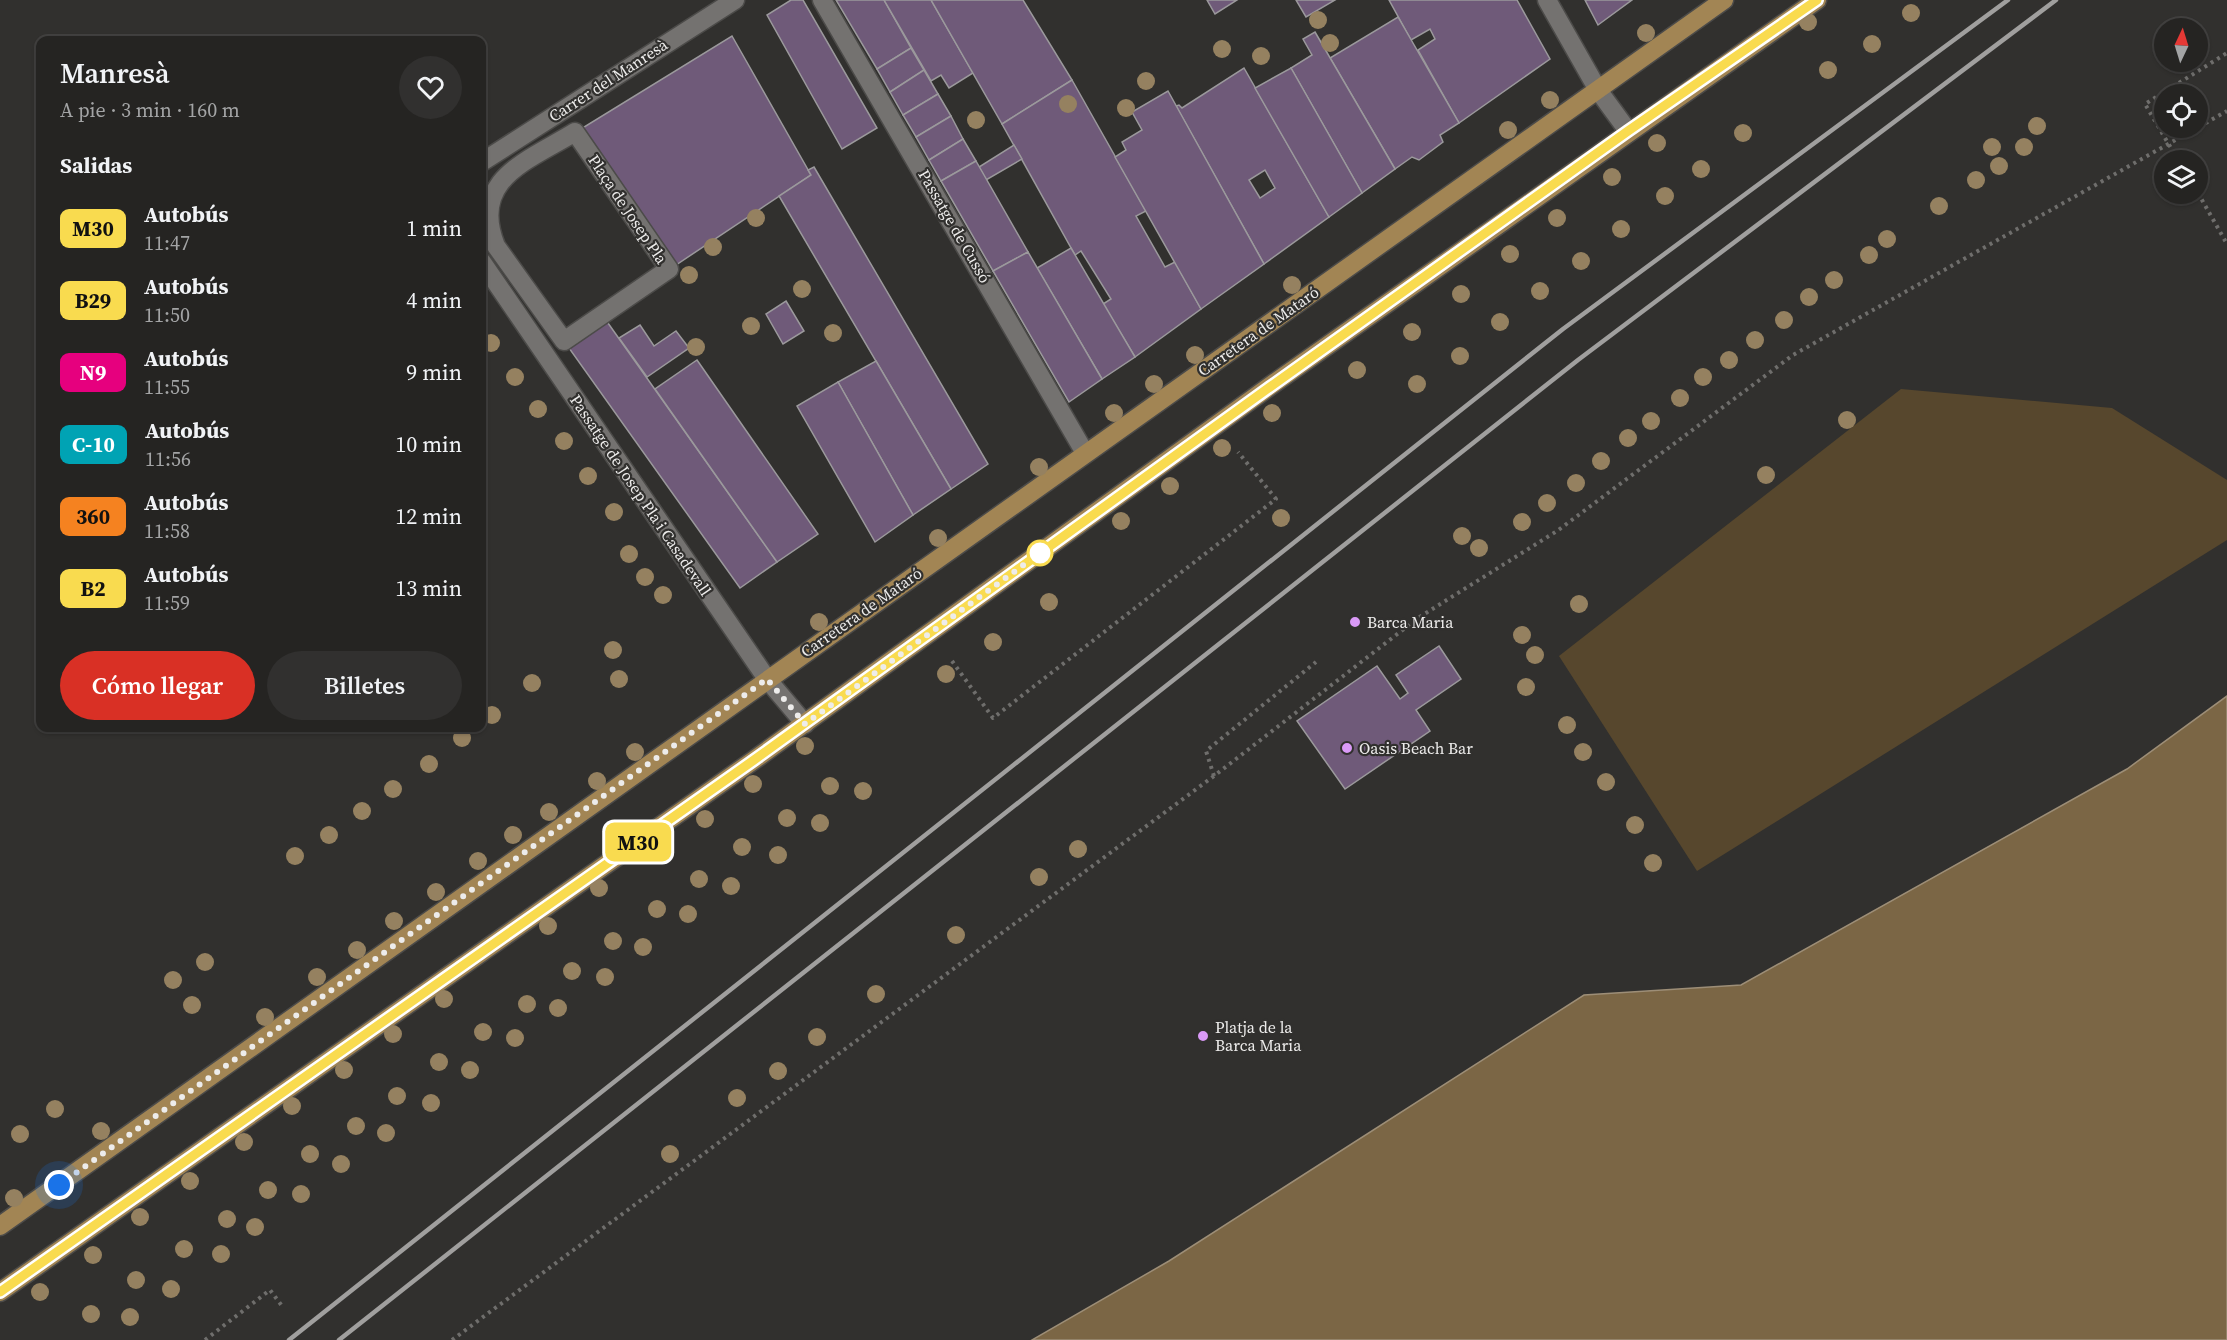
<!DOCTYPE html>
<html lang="es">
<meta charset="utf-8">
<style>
body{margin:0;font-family:"Source Serif 4",serif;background:#31302f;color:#f1f3f6;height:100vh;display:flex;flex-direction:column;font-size:22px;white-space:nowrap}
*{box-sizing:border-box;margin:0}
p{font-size:20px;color:#a3a4a5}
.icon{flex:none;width:33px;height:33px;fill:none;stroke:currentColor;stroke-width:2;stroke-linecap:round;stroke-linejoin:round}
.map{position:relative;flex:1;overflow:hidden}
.side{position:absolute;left:36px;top:36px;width:450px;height:696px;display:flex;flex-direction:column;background:#252422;border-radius:12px;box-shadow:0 2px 4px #0004,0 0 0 2px #424140}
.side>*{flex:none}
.badge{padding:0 12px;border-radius:9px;font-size:21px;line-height:39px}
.needle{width:39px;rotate:4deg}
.fabs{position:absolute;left:2154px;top:18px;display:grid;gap:12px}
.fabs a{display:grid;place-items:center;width:54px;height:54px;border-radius:50%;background:#252422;box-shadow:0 2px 4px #0004,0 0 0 2px #424140;font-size:30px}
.you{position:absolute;width:30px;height:30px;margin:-15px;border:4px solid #fff;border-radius:50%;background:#1a73e8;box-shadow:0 0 0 9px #1a73e833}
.map>.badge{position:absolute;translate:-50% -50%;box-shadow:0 0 0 3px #fff}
h2{padding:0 24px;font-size:22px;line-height:54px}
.round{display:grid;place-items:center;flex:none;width:63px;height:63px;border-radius:32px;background:#31302f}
.summary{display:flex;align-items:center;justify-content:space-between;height:102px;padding:0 24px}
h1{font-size:28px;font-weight:600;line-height:45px}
.button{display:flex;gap:12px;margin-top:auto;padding:12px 24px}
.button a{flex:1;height:69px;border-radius:36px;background:#d93025;color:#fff;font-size:24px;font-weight:600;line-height:69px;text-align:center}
.button a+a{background:#31302f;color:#f1f3f6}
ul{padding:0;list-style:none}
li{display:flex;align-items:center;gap:18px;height:72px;padding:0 24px}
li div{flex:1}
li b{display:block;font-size:22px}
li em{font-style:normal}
li .badge{min-width:66px;font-weight:700;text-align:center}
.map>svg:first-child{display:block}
</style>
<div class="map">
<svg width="2227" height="1340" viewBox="0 0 2227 1340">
<rect width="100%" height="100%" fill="#31302e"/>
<!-- green -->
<path fill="#57472d" d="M 1901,389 L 2112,408 L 2227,480 L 2227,540 L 1697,871 L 1559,656 Z"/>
<!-- water -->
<path fill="#7b6645" stroke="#9d8e77" stroke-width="1.5" d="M 2227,696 L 2227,1340 L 1032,1340 L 1169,1261 L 1584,995 L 1741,985 L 2127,769 Z"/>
<!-- building -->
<g fill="#6f5a79" stroke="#9b999c" stroke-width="1.5" fill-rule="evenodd">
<path d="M 791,0 L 803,0 L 877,128 L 842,149 L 767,15 Z"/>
<path d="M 836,0 L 884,0 L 911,48 L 877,69 Z"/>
<path d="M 884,0 L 931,0 L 973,73 L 949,88 L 941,75 L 931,81 Z"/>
<path d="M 931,0 L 1023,0 L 1072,80 L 1002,124 Z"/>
<path d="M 1207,0 L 1237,0 L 1215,14 Z"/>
<path d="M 1296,0 L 1335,0 L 1306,17 Z"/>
<path d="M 1389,0 L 1517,0 L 1550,59 L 1459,123 L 1418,50 L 1435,39 L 1430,29 L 1411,40 Z"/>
<path d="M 1585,0 L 1632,0 L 1598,25 Z"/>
<path d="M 1398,17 L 1459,123 L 1440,135 L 1443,142 L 1419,160 L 1412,157 L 1395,169 L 1330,58 Z"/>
<path d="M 1315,32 L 1395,169 L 1362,193 L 1291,68 L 1312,55 L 1303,39 Z"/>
<path d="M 732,36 L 811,175 L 670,269 L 576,132 Z"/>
<path d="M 911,48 L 924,70 L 890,92 L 877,69 Z"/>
<path d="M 1244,68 L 1329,217 L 1264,264 L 1176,106 L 1179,105 L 1182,108 ZM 1265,170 L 1275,188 L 1260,198 L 1249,180 Z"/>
<path d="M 1291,68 L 1362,193 L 1329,217 L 1255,88 Z"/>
<path d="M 924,70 L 938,94 L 903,115 L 890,92 Z"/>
<path d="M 1072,80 L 1146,211 L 1136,216 L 1165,267 L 1175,262 L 1201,309 L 1135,357 L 1103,304 L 1111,299 L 1081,251 L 1075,255 L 1002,124 Z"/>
<path d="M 1168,91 L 1264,264 L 1201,309 L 1115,157 L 1126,150 L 1122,142 L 1142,130 L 1132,112 Z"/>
<path d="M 938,94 L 951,116 L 916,137 L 903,115 Z"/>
<path d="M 951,116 L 963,139 L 929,160 L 916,137 Z"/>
<path d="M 963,139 L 976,161 L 941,181 L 929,160 Z"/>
<path d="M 1014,145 L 1022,159 L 986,180 L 979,167 Z"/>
<path d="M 976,161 L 1028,252 L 993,271 L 941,181 Z"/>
<path d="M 814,167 L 988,464 L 951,489 L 779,196 L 811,175 L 808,170 Z"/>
<path d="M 1071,248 L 1135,357 L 1102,379 L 1037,268 Z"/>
<path d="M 1028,252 L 1102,379 L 1069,402 L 993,271 Z"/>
<path d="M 786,301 L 804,331 L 783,344 L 766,314 Z"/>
<path d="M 603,316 L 777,562 L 740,588 L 564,341 Z"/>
<path d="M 640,325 L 654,346 L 676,331 L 689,348 L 647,377 L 619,338 Z"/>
<path d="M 697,360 L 818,534 L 777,562 L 655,389 Z"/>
<path d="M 876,361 L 951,489 L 913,515 L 838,382 Z"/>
<path d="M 838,382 L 913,515 L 875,542 L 797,406 Z"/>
<path d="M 1439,646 L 1461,679 L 1416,710 L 1430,731 L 1345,789 L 1297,721 L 1377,666 L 1400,699 L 1408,693 L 1396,675 Z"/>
</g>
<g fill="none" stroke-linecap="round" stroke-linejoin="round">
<!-- minor casing -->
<g stroke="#4c4b49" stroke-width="21">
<g id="minor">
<path d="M 822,0 L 1085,453"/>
<path d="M 1547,0 L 1598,90 L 1628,131"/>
<path d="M 575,132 L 669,269 L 564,341 L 496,246 C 469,179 528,161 575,132 Z"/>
<path d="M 482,162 L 735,0"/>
<path d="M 482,262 L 767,679 L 805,724"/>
</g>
</g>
<!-- major casing -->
<g stroke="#4c4b49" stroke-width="21">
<g id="major">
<path d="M 0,1226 L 1724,0"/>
<path d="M 0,1292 L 754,760 L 1270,386 L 1817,0"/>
</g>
</g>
<!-- path -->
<g stroke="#6f6e6c" stroke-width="4" stroke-dasharray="3 4.5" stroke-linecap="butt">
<path d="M 2178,160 L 2145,104 L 2227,53"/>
<path d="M 2198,193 L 2227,244"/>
<path d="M 952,661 L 993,718 L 1276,499 L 1238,452"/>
<path d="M 1214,776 L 1206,751 L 1316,662"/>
<path d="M 205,1340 L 270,1290 L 282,1306"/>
<path d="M 452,1340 L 1214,776 L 1418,618 L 1557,531 L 1793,355 L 2227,111"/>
</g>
<!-- minor -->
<use href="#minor" stroke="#747270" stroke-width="18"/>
<!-- major -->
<use href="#major" stroke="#a28554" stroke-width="18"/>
<!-- rail -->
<g stroke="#a09f9e" stroke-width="4.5">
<path d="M 289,1340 L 1563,329 L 2008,0"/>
<path d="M 339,1340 L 1578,360 L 2056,0"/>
</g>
</g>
<!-- trees -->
<g fill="#958160">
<circle cx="1911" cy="13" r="9"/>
<circle cx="1318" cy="20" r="9"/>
<circle cx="1808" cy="22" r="9"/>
<circle cx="1646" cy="33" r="9"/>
<circle cx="1330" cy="43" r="9"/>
<circle cx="1872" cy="44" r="9"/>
<circle cx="1222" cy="49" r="9"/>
<circle cx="1261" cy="56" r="9"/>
<circle cx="1828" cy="70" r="9"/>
<circle cx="1146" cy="81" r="9"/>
<circle cx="1550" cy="100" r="9"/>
<circle cx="1068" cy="104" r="9"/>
<circle cx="1126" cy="108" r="9"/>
<circle cx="976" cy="120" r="9"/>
<circle cx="2037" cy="126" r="9"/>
<circle cx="1508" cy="130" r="9"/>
<circle cx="1743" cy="133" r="9"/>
<circle cx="1657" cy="143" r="9"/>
<circle cx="1992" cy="147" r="9"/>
<circle cx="2024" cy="147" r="9"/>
<circle cx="1999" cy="166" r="9"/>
<circle cx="1701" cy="169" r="9"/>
<circle cx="1612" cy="177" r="9"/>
<circle cx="1976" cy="180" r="9"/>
<circle cx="1665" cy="196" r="9"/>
<circle cx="1939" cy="206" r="9"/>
<circle cx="756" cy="218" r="9"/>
<circle cx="1557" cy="218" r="9"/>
<circle cx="1621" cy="229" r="9"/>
<circle cx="1887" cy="239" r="9"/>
<circle cx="713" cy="247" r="9"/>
<circle cx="1510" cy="254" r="9"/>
<circle cx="1869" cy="255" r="9"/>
<circle cx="1581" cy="261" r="9"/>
<circle cx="689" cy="275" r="9"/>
<circle cx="1834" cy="280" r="9"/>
<circle cx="1292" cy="285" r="9"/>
<circle cx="802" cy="289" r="9"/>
<circle cx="1540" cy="291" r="9"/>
<circle cx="1461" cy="294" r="9"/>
<circle cx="1809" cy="297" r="9"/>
<circle cx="1784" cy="320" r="9"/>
<circle cx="1500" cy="322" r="9"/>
<circle cx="751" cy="326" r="9"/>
<circle cx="1412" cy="332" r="9"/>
<circle cx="833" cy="333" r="9"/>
<circle cx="1755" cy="340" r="9"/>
<circle cx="491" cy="343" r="9"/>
<circle cx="696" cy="347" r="9"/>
<circle cx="1195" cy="355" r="9"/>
<circle cx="1460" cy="356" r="9"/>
<circle cx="1729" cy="360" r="9"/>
<circle cx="1357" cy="370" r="9"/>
<circle cx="515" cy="377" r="9"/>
<circle cx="1703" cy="377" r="9"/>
<circle cx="1154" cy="384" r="9"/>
<circle cx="1417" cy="384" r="9"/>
<circle cx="1680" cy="398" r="9"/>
<circle cx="538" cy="409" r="9"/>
<circle cx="1114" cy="413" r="9"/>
<circle cx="1272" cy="413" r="9"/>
<circle cx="1847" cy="420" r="9"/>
<circle cx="1651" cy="421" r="9"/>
<circle cx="1628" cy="438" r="9"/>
<circle cx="564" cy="441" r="9"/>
<circle cx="1222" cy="448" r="9"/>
<circle cx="1601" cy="461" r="9"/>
<circle cx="1039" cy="467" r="9"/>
<circle cx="1766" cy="475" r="9"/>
<circle cx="588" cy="476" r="9"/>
<circle cx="1576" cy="483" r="9"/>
<circle cx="1170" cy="486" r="9"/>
<circle cx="1547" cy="503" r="9"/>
<circle cx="614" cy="512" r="9"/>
<circle cx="1281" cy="518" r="9"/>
<circle cx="1121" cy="521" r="9"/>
<circle cx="1522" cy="522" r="9"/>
<circle cx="1462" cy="536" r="9"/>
<circle cx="938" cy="538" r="9"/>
<circle cx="1479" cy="548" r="9"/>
<circle cx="629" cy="554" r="9"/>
<circle cx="645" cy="577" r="9"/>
<circle cx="663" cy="595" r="9"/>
<circle cx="1049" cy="602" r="9"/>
<circle cx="1579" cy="604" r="9"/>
<circle cx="819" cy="622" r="9"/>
<circle cx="1522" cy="635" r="9"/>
<circle cx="993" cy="642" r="9"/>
<circle cx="613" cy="650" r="9"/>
<circle cx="1535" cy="655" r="9"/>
<circle cx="946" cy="674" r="9"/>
<circle cx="619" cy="679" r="9"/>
<circle cx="532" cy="683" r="9"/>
<circle cx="1526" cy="687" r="9"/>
<circle cx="492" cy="715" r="9"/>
<circle cx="1567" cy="725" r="9"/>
<circle cx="462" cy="738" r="9"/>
<circle cx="805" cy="746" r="9"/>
<circle cx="635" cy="752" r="9"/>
<circle cx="1583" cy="752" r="9"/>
<circle cx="429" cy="764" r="9"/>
<circle cx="597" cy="781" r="9"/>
<circle cx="1606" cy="782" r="9"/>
<circle cx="753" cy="784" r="9"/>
<circle cx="830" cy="786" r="9"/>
<circle cx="393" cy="789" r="9"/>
<circle cx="863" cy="791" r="9"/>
<circle cx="362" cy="811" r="9"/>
<circle cx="549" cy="812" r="9"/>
<circle cx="787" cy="818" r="9"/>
<circle cx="705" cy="819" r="9"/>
<circle cx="820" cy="823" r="9"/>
<circle cx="1635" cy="825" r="9"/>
<circle cx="329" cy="835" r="9"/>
<circle cx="513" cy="835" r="9"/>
<circle cx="742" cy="847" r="9"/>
<circle cx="1078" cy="849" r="9"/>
<circle cx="649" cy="853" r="9"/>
<circle cx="778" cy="855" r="9"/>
<circle cx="295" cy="856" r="9"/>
<circle cx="478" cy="861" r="9"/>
<circle cx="1653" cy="863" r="9"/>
<circle cx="1039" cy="877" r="9"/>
<circle cx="699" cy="879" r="9"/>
<circle cx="731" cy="886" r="9"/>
<circle cx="599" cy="888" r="9"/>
<circle cx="436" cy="892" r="9"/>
<circle cx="657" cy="909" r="9"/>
<circle cx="688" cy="914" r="9"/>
<circle cx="394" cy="921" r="9"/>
<circle cx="548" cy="926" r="9"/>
<circle cx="956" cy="935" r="9"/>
<circle cx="613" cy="941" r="9"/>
<circle cx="643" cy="947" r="9"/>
<circle cx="357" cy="950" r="9"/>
<circle cx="205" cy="962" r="9"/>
<circle cx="572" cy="971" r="9"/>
<circle cx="317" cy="977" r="9"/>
<circle cx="605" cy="977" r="9"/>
<circle cx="173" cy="980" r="9"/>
<circle cx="876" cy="994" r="9"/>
<circle cx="444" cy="999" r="9"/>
<circle cx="527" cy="1004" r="9"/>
<circle cx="192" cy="1005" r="9"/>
<circle cx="558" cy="1008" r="9"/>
<circle cx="265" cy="1017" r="9"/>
<circle cx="483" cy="1032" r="9"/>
<circle cx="393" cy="1034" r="9"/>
<circle cx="817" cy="1037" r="9"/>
<circle cx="515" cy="1038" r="9"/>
<circle cx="439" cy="1062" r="9"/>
<circle cx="344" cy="1070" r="9"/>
<circle cx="470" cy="1070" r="9"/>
<circle cx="778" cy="1071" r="9"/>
<circle cx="397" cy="1096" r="9"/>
<circle cx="737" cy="1098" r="9"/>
<circle cx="431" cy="1103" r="9"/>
<circle cx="292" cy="1106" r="9"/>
<circle cx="55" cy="1109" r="9"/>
<circle cx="356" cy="1126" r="9"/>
<circle cx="101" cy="1131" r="9"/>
<circle cx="386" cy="1133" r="9"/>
<circle cx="20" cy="1134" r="9"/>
<circle cx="244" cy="1142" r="9"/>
<circle cx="310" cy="1154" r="9"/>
<circle cx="670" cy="1154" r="9"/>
<circle cx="341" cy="1164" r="9"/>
<circle cx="190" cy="1181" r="9"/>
<circle cx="268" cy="1190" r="9"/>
<circle cx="301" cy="1194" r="9"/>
<circle cx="14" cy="1198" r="9"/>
<circle cx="140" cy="1217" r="9"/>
<circle cx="227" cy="1219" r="9"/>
<circle cx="255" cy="1227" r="9"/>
<circle cx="184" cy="1249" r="9"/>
<circle cx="221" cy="1254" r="9"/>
<circle cx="93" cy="1255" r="9"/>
<circle cx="136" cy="1280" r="9"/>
<circle cx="171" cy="1289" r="9"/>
<circle cx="40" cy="1292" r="9"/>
<circle cx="91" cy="1314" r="9"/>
<circle cx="130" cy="1317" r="9"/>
</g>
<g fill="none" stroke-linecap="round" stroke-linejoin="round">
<!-- line casing -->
<g stroke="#fff" stroke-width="14">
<path id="line" d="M 0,1292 L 754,760 L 1270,387 L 1628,131 L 1817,0"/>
</g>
<!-- line -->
<use href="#line" stroke="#f9db4f" stroke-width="9"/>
<!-- walk -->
<path stroke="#edeceb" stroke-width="6" stroke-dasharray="0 10.8" d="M 59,1185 L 767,679 L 805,724 L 1040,553"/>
</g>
<!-- markers -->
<circle fill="#fff" stroke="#f9db4f" stroke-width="3" cx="1040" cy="553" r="12"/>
<g fill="#da9af7" stroke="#31302e" stroke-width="2">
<circle cx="1355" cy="622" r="6"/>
<circle cx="1347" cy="748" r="6"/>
<circle cx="1203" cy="1036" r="6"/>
</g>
<g text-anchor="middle" stroke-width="4.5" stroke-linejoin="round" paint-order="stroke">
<!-- street labels -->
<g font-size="16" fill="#edeceb" stroke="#31302e">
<text transform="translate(608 80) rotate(-33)" y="6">Carrer del Manresà</text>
<text transform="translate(628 209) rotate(56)" y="6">Plaça de Josep Pla</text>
<text transform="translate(955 226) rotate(60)" y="6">Passatge de Cussó</text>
<text transform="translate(1258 331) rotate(-35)" y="6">Carretera de Mataró</text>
<text transform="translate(641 495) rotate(56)" y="6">Passatge de Josep Pla i Casadevall</text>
<text transform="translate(861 612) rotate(-35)" y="6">Carretera de Mataró</text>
</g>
<!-- poi labels -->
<g font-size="16" fill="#edeceb" stroke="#31302e" text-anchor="start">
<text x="1367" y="628">Barca Maria</text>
<text x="1359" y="754">Oasis Beach Bar</text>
<text x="1215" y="1033">Platja de la<tspan x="1215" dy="18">Barca Maria</tspan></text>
</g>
</g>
</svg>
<div class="fabs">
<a><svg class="needle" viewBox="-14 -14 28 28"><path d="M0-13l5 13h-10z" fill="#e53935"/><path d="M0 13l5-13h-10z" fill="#a3a4a5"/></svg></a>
<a><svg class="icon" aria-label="locate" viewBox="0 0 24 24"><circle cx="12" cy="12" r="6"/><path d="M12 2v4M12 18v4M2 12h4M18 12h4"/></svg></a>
<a><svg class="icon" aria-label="layers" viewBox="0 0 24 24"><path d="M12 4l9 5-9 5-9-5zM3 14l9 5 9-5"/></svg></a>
</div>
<div class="you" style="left:59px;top:1185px"></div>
<b class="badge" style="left:638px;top:842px;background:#f9db4f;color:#111">M30</b>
<section class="side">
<div class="summary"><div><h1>Manresà</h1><p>A pie · 3 min · 160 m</p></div><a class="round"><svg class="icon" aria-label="heart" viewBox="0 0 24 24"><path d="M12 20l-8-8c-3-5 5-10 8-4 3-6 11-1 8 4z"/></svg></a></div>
<h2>Salidas</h2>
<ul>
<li><span class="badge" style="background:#f9db4f;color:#111">M30</span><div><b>Autobús</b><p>11:47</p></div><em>1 min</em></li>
<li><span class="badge" style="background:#f9db4f;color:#111">B29</span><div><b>Autobús</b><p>11:50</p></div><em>4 min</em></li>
<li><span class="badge" style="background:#e6007e;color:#fff">N9</span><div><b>Autobús</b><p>11:55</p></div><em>9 min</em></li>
<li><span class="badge" style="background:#00a3b4;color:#fff">C-10</span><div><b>Autobús</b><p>11:56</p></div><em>10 min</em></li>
<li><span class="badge" style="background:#f58220;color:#111">360</span><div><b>Autobús</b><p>11:58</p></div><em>12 min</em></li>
<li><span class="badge" style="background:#f9db4f;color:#111">B2</span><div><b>Autobús</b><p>11:59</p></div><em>13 min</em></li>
</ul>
<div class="button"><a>Cómo llegar</a><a>Billetes</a></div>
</section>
</div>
